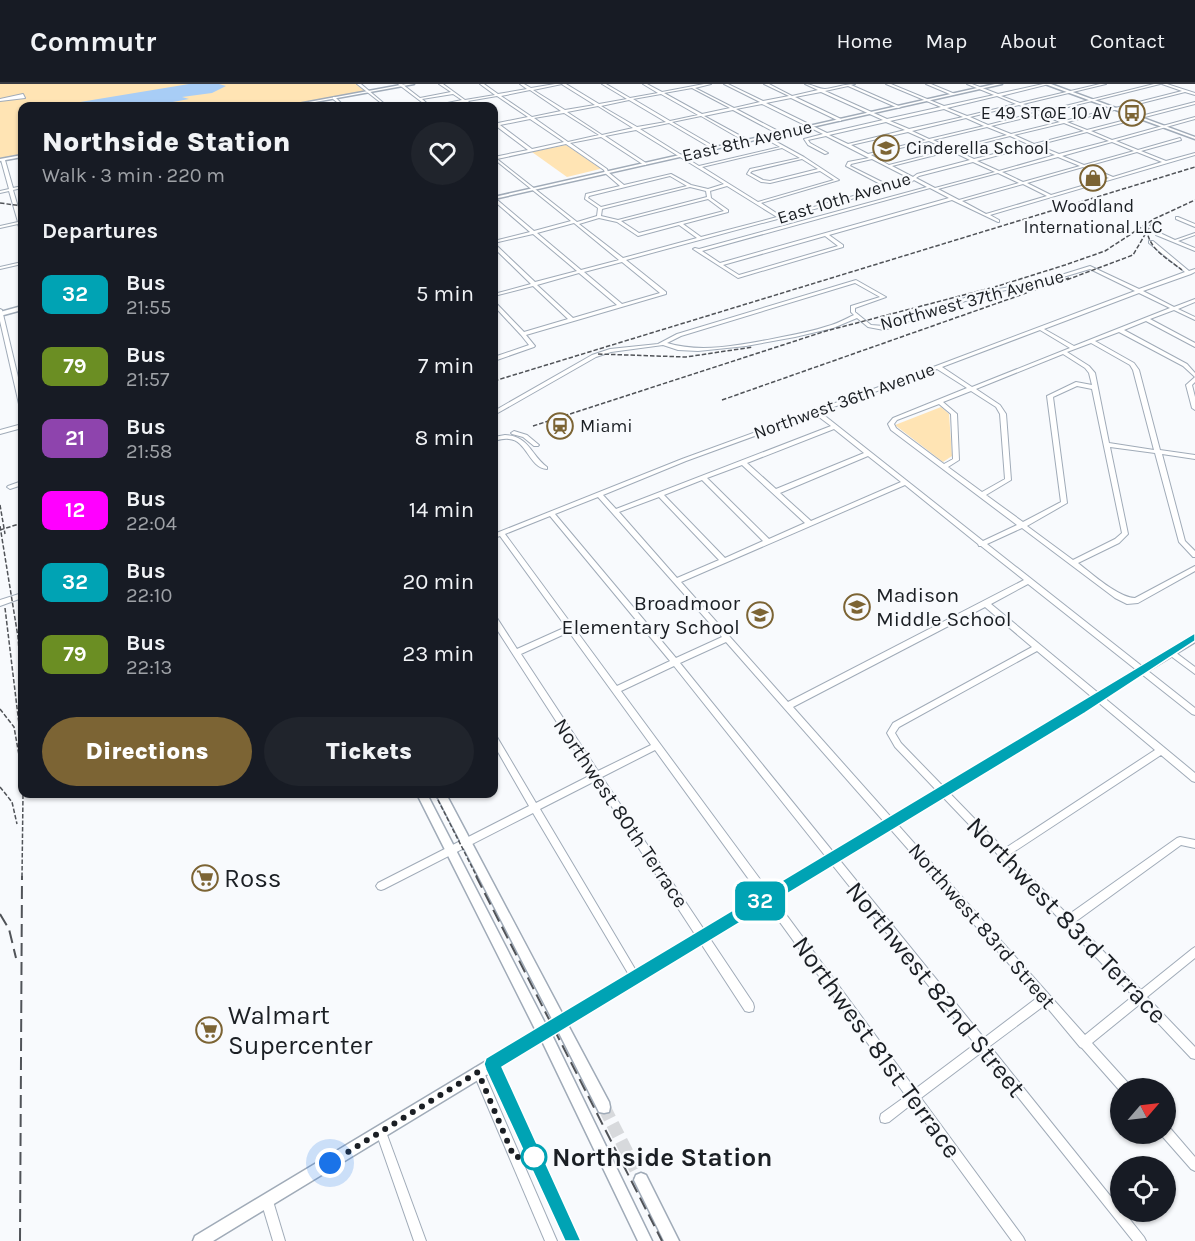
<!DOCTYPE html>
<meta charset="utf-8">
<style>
body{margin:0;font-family:Karla,sans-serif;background:#20242c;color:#f1f3f6;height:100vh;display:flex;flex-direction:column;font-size:22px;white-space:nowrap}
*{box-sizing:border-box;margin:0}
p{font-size:20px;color:#9ea1a6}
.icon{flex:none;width:33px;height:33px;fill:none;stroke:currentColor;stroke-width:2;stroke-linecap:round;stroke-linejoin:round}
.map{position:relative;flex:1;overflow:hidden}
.panel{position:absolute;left:18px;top:18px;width:480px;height:696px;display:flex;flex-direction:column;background:#171b24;border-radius:12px;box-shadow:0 2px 4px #0004}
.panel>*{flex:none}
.badge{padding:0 12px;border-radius:9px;font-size:21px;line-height:39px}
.needle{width:39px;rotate:62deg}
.fabs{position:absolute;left:1110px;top:994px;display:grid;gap:12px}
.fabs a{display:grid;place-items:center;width:66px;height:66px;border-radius:50%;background:#171b24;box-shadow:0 2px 4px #0004;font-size:30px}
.you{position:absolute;width:30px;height:30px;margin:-15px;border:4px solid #fff;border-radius:50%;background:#1a73e8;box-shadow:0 0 0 9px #1a73e833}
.map>.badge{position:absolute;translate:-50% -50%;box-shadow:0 0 0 3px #fff}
h2{padding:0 24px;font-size:22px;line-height:54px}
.round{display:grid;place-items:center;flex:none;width:63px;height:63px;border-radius:32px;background:#20242c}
.head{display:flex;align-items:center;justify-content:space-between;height:102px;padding:0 24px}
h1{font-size:28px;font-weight:800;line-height:45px}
.button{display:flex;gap:12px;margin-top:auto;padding:12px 24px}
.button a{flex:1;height:69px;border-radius:36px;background:#7c6434;color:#fff;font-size:24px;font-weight:800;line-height:69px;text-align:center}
.button a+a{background:#20242c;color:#f1f3f6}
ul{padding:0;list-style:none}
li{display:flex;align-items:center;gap:18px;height:72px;padding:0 24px}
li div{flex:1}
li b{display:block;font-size:22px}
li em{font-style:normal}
li .badge{min-width:66px;font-weight:700;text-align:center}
header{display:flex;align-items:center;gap:36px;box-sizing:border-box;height:84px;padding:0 30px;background:#171b24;border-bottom:2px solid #363941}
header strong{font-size:28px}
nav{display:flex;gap:33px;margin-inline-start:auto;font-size:21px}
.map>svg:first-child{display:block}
</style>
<header>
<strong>Commutr</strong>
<nav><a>Home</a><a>Map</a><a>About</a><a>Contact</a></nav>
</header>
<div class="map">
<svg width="1195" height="1157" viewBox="0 0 1195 1157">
<rect width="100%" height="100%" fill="#f8fafd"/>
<!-- green -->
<g fill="#ffe4b4">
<path d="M 0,0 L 356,0 L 366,8 L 285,22 L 22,22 L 22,70 L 0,74 Z"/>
<path d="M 566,61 L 600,84 L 600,85 L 567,93 L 532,68 Z"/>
<path d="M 941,323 L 949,330 L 952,372 L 943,378 L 895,341 Z"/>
</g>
<!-- water -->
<path fill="#a8cdf6" d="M 189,0 L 219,0 L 226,2 L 212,9 L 182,13 L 189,15 L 151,22 L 56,22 Z"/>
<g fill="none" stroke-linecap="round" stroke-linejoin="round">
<!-- major-tunnel -->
<path stroke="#d7d9dc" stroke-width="13" stroke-dasharray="13 6" stroke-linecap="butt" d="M 604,1023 L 641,1096"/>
<!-- minor casing -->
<g stroke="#a0abb8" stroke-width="2">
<g id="minor">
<path d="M 357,0 L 361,0 L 387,22 L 385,22 Z"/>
<path d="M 398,0 L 402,0 L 420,14 L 451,8 L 439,0 L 443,0 L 465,16 L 495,11 L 480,0 L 484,0 L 498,10 L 527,5 L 520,0 L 524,0 L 531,4 L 555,0 L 566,0 L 599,20 L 627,15 L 602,0 L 606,0 L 630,14 L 658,9 L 643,0 L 647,0 L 662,8 L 704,0 L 711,0 L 695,4 L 734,24 L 760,18 L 724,0 L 728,0 L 763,17 L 789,12 L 764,0 L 769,0 L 792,12 L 818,6 L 805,0 C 812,0 818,5 825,5 C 835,4 844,0 855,0 L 851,1 L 901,23 L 898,24 L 848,2 L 825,7 L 887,35 L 941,23 L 886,0 L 891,0 L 944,22 L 994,11 L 967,0 L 972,0 L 998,10 L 1043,0 L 1049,0 L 1001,12 L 1020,19 L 1100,0 L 1106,0 L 1023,20 L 1041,28 L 1154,0 L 1160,0 L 1044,29 L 1064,37 L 1182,7 L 1162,0 L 1167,0 L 1195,9 L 1195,11 L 1185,8 L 1067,38 L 1087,46 L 1195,18 L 1195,20 L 1091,47 L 1112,56 L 1195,33 L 1195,35 L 1116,57 L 1138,66 L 1180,54 L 1181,56 L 1141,67 L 1166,77 L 1195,69 L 1195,71 L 990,131 L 999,136 L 999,138 L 998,138 L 952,116 L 829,151 L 843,161 L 843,163 L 738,194 L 693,165 L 695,164 L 699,165 L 927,103 L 914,96 L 910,99 L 626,176 L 666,208 L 666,210 L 526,251 L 535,262 L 534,263 L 494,277 L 494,273 L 529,261 L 521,251 L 494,222 L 494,219 L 496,219 L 524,248 L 568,235 L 533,202 L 494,212 L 494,210 L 531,200 L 494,164 L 494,161 L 496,161 L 535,198 L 577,187 L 533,150 L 494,159 L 494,157 L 530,148 L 494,117 L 494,114 L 495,114 L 534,147 L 571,137 L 494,75 L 494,73 L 528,66 L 496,42 L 494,42 L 494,38 L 498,39 L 528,33 L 497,12 L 468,17 L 473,22 L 471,22 L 464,18 L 438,22 L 433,22 L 462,16 L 453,10 L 422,15 L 430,22 L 427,22 ZM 562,0 L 563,1 L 595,21 L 565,26 L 533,6 ZM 692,4 L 730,24 L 702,30 L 664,9 ZM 530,6 L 561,27 L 532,33 L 501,12 ZM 821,8 L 883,36 L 827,49 L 766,19 L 791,14 L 839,37 L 841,37 L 841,35 L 795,13 ZM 661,10 L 698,31 L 670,37 L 633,15 ZM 997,12 L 1016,20 L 967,32 L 947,24 ZM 629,16 L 666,38 L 637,43 L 601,22 ZM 762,20 L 823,50 L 804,55 L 808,61 L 825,70 L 828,69 L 810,59 L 808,56 L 826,52 L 869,74 L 848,78 L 846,82 L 886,103 L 781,132 L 761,119 L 839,96 L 804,73 L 762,50 L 759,51 L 780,63 L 699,82 L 640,45 L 669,39 L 713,65 L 715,65 L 715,63 L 672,38 L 701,32 L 746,58 L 748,58 L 748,56 L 704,32 L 733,26 L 778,50 L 780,50 L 780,48 L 736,25 ZM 1019,21 L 1038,28 L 988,41 L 970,33 ZM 598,22 L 633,44 L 602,51 L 567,28 ZM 944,25 L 963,33 L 909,45 L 890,37 ZM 564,29 L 599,51 L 568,58 L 534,34 ZM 1041,30 L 1060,38 L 1011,50 L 991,42 ZM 966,34 L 984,42 L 929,55 L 912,47 ZM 530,35 L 564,58 L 532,65 L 500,41 ZM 886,38 L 905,46 L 848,60 L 829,51 ZM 1064,39 L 1084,47 L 1034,60 L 1014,51 ZM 987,43 L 1007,51 L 952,65 L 933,56 ZM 636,46 L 724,100 L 708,105 L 691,101 L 671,90 L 624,101 L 608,88 L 607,85 L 570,59 L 601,53 L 644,81 L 646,81 L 646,79 L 605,52 ZM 908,48 L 926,56 L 868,70 L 851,61 ZM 1087,48 L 1109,57 L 1059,70 L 1037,61 ZM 1010,52 L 1030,61 L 974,75 L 955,66 ZM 929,57 L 948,66 L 889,81 L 871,71 ZM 1112,58 L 1134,67 L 1084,81 L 1062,72 ZM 566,60 L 604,86 L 605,89 L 620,102 L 586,110 L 585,115 L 598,124 L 597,132 L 577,138 L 497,75 ZM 1033,62 L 1055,71 L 999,87 L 977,77 ZM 782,64 L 800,74 L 750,85 L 747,90 L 761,98 L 770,99 L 820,87 L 834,96 L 758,118 L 702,83 ZM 951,67 L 970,76 L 917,90 L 913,93 L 892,82 ZM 1137,68 L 1162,78 L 1113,93 L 1087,82 ZM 1058,73 L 1080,82 L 1023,98 L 1002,88 ZM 802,75 L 818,85 L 770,97 L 763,96 L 750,89 L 752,87 ZM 872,75 L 911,95 L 908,97 L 890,102 L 850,82 L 851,80 ZM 973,78 L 995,88 L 935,104 L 916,94 L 919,92 ZM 1083,83 L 1109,94 L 1051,111 L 1027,99 ZM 998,89 L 1019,99 L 959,116 L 938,105 ZM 670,92 L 687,102 L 601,123 L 588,114 L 589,112 ZM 1023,100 L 1047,112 L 986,130 L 962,117 ZM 727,102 L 777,133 L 701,153 L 683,140 L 728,128 L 728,126 L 711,114 L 710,107 ZM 690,103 L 706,107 L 707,113 L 618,136 L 601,132 L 602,125 ZM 930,104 L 949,114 L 720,179 L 702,167 ZM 708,115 L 724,127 L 639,149 L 621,137 ZM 599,134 L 617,138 L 638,152 L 679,141 L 697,154 L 623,174 L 579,140 ZM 574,139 L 619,176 L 581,186 L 537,149 ZM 825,152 L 838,162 L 739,191 L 723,181 ZM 622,178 L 660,209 L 622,220 L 584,188 ZM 579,189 L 617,221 L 573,234 L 537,201 Z"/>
<path d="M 926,0 L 931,0 L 955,10 L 952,11 Z"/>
<path d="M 23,10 L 25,14 L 0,17 L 0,15 Z"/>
<path d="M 333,13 L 335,13 L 344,22 L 342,22 L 333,15 Z"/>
<path d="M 3,75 L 5,76 L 13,104 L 22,102 L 22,104 L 13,106 L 22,137 L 22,147 L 20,146 L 18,140 L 0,144 L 0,142 L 18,138 L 9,107 L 0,109 L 0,107 L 9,105 L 1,76 Z"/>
<path d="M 1176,133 L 1178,133 L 1195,140 L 1195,143 L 1176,135 Z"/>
<path d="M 1156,149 L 1160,149 L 1175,156 L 1195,149 L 1195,151 L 1178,157 L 1195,164 L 1195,167 L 1156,151 Z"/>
<path d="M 1149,157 L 1153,157 L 1189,187 L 1195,185 L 1195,188 L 1191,190 L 1143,207 L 1174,223 L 1195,215 L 1195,218 L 1178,225 L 1195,233 L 1195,236 L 1174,226 L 1150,235 L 1195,259 L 1195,263 L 1146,237 L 1124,246 L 1187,280 L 1195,289 L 1195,298 L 1192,301 L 1195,313 L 1195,326 L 1192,324 L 1186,301 L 1195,293 L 1183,282 L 1119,248 L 1095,257 L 1134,279 L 1139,286 L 1160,366 L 1195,371 L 1195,375 L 1162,370 L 1185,457 L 1195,467 L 1195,473 L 1193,473 L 1179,458 L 1155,369 L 1110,363 L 1128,450 L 1119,459 L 1078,479 C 1092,490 1119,514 1135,514 L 1195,482 L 1195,487 L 1138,519 L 1127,520 L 1115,514 L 1022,444 L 987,460 L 1195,624 L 1195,631 L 1192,630 L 1028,500 L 991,520 L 1195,689 L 1195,698 L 1192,697 L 1161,671 L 1009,771 L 1068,831 L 1177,754 L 1180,753 L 1195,756 L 1195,764 L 1181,761 L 1075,838 L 1141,906 L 1192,865 L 1195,863 L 1195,874 L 1147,913 L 1195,963 L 1195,975 L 1191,974 L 1140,920 L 1092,959 L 1130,1001 L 1131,1005 L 1120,1005 L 1120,1007 L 1082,964 L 1080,963 L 1045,921 L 990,962 L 1120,1124 L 1120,1128 L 1124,1128 L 1144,1153 L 1146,1157 L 1133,1157 L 982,968 L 921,1014 L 1023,1153 L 1025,1157 L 1012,1157 L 912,1020 L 889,1038 L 885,1039 L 881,1038 L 880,1034 L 881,1030 L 906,1012 L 655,666 L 602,693 L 753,919 L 754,923 L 753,927 L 749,928 L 745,927 L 595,697 L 540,725 L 638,890 L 640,893 L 638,896 L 635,898 L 632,896 L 533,729 L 384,805 L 381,806 L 378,805 L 376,802 L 378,799 L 529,722 L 494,661 L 494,652 L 497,653 L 536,719 L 591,691 L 494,541 L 494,533 L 497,534 L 517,565 L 566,543 L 500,452 L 494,454 L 494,450 L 682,375 L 936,282 L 1135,207 L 1090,185 L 1043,199 L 985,210 L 884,246 L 868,243 L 857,234 L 833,244 L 795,253 L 746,262 L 698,267 L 678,266 L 663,261 L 611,268 L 596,273 L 496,330 L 494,331 L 494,327 L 592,271 L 610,265 L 658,260 L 677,250 L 856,196 L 886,213 L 855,224 L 855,228 L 871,241 L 884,242 L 982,208 L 1042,197 L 1090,182 L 1139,205 L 1185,188 L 1149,159 ZM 855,199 L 880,213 L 851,222 L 851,228 L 854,231 C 845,235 837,240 828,242 C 813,247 798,250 782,253 C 746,260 703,270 667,259 L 681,252 ZM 1139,209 L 1170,224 L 1074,262 L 1044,245 ZM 1040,246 L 1070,264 L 972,303 L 942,283 ZM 1091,259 L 1130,281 L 1133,286 L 1154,366 L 1109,359 L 1095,289 L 1089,282 L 1067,268 ZM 1063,270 L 1085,284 L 1089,289 L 1092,301 L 1076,298 L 1047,312 L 1061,418 L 1023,438 L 986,411 L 1011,396 L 1006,330 L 1000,321 L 976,305 ZM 937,285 L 967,304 L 893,334 L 888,340 L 891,346 L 1017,441 L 983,457 L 820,328 ZM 1077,302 L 1092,305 L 1122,449 L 1115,455 L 1073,476 L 1027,442 L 1067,419 L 1053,313 ZM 971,307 L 996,323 L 1000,330 L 1005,395 L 982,408 L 948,383 L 959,376 L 957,330 L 943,318 ZM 939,320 L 951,330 L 953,375 L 944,380 L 896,344 L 894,340 L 897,336 ZM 815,330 L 831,342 L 616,425 L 603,411 L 686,377 ZM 834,345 L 864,369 L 776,405 L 747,379 ZM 868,372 L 901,398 L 811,437 L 780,409 ZM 742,381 L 805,439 L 769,455 L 707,394 ZM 702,396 L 763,457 L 725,474 L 664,411 ZM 905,401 L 978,460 L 979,462 L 981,462 L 1024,496 L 788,618 L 681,498 ZM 598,413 L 722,553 L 676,574 L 555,430 ZM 659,413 L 719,476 L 677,494 L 619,428 ZM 550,432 L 670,577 L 617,602 L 505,450 ZM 985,523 L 1032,563 L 893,639 L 887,649 L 895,663 L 1133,912 L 1085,951 L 793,623 ZM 569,548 L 651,661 L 598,687 L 521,570 ZM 726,558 L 1038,913 L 984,954 L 680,579 ZM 1037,567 L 1155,666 L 1004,765 L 901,659 L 895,649 L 899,643 ZM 674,582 L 975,960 L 915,1005 L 621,607 Z"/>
<path d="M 22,178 L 22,180 L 0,185 L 0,183 Z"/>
<path d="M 0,225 L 2,226 L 22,310 L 22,322 L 19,320 L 0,237 Z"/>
<path d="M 22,340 L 22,344 L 0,350 L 0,346 Z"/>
<path d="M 514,347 L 527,351 L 539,361 L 538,362 L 534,362 L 523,353 L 512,350 L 511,349 Z"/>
<path d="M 505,351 C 529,352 530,370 547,383 L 547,385 C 529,384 527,356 509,355 C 504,354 498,356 494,357 L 494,353 Z"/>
<path d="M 22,397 L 22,401 L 10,405 L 7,403 L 8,402 Z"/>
<path d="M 22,509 L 22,514 L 0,522 L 0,516 Z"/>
<path d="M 1171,565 L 1195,583 L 1195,590 L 1168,570 L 1167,568 L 1168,566 Z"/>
<path d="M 478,983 L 482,984 L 557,1157 L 545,1157 L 473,988 L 474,984 Z"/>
<path d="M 381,1043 L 385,1044 L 386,1048 L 426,1157 L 414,1157 L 376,1048 L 377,1044 Z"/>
<path d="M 1166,1043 L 1170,1044 L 1195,1073 L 1195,1087 L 1191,1085 L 1162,1052 L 1161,1050 L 1166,1050 Z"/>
<path d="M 267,1111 L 271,1113 L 273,1117 L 285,1157 L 273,1157 L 261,1117 L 263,1113 Z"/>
</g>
</g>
<!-- major casing -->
<g stroke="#a0abb8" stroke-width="3">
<g id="major">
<path d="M 406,0 L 414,0 L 293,22 L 287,22 Z"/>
<path d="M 995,0 L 1002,0 L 494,115 L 494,113 Z"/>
<path d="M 1045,0 L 1051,0 L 1195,53 L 1195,55 Z"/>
<path d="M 22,71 L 22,73 L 0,77 L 0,75 Z"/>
<path d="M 22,222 L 22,226 L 0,232 L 0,228 Z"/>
<path d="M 1195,551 L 1195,558 L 568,941 L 609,1018 L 610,1023 L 609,1028 L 604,1029 L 599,1028 L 558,947 L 552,951 L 652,1157 L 638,1157 L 542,957 L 213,1157 L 193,1157 L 195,1152 L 536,947 L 417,710 L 427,710 L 546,941 L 553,937 L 436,710 L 446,710 L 563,931 Z"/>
<path d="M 641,1089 L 646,1091 L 679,1157 L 664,1157 L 634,1096 L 636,1091 Z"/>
</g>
</g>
<!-- minor -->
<use href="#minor" fill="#fff" fill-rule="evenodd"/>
<!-- major -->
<use href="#major" fill="#fff" fill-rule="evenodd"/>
<!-- rail-far1 -->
<g stroke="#505358" stroke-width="1.5" stroke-dasharray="4.5 2" stroke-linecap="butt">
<path d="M 0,119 L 22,122"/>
<path d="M 1147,145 C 1148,165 1168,175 1182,186"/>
<path d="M 1061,198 L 1133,171 L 1153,137"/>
<path d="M 598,270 L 686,273 L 753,263"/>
<path d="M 494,297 L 1195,83"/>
<path d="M 722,316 L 1069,194"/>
<path d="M 533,342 L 826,247 L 998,202 L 1065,181 L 1105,167 L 1154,135 L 1195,116"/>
<path d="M 0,421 L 5,450"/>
<path d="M 0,442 L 18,553 L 22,609"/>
<path d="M 0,446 L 22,439"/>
<path d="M 22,505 L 22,527"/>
<path d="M 5,524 L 19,640"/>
<path d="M 0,625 L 14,643 L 19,671"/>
<path d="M 0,703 L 12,718 L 17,740"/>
<path d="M 435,710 L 477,793"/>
<path d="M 22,793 L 23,710"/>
</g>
<!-- rail -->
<g stroke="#505358" stroke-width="2" stroke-dasharray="13 6" stroke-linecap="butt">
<path d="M 476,792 L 662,1157"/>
<path d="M 0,830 L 9,845 L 16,874"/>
<path d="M 20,1157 L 22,792"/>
</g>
</g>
<!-- line -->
<path fill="#00a3b4" stroke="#fff" stroke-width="1.5" d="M 1195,549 L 1195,557 L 1085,629 L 502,983 L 581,1157 L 565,1157 L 486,986 L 484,980 L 486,974 Z"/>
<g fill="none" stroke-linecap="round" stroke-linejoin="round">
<!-- walk -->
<path stroke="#1b1f24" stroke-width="6" stroke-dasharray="0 10.8" d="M 330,1079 L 478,988 L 514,1073 L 534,1073"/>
</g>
<!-- icons -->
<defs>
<g id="bus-ring" transform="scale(1.35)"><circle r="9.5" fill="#f8fafd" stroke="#7c6434" stroke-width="1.5"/><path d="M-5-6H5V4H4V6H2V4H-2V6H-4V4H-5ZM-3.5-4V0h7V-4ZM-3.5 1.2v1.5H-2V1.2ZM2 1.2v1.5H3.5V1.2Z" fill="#7c6434"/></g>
<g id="school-ring" transform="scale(1.35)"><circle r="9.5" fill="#f8fafd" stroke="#7c6434" stroke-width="1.5"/><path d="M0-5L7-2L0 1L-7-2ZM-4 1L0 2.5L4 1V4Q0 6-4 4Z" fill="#7c6434"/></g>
<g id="shop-ring" transform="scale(1.35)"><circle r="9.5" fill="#f8fafd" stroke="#7c6434" stroke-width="1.5"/><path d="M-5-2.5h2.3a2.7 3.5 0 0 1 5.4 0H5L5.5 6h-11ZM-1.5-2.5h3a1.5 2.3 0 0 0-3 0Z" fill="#7c6434"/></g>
<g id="station-ring" transform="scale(1.35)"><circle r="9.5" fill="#f8fafd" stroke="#7c6434" stroke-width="1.5"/><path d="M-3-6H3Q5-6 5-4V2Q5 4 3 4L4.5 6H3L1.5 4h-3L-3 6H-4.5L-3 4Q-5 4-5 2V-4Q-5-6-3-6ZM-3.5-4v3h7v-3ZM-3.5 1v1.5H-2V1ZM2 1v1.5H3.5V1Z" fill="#7c6434"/></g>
<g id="supermarket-ring" transform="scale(1.35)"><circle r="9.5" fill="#f8fafd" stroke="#7c6434" stroke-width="1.5"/><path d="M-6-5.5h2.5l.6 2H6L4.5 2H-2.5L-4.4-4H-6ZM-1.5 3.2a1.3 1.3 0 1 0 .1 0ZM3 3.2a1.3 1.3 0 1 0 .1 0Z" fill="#7c6434"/></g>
</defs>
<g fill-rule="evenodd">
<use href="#bus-ring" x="1132" y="29"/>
<use href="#school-ring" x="886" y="64"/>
<use href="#shop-ring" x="1093" y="94"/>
<use href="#station-ring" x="560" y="342"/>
<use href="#school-ring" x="857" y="523"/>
<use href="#school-ring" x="760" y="531"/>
<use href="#supermarket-ring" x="205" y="794"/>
<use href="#supermarket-ring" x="209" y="946"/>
</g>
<!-- markers -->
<circle fill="#fff" stroke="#00a3b4" stroke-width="3" cx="534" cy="1073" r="12"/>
<g text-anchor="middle" stroke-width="4.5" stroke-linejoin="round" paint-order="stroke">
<!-- far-poi labels -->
<g font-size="18" fill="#1b1f24" stroke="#f8fafd" text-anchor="start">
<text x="1112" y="35" text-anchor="end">E 49 ST@E 10 AV</text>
<text x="906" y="70">Cinderella School</text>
<text x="1093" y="128" text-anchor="middle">Woodland<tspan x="1093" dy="21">International LLC</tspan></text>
<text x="580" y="348">Miami</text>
</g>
<!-- far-street labels -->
<g font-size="18" fill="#1b1f24" stroke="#f8fafd">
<text transform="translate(747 57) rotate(-13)" y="6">East 8th Avenue</text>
<text transform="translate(844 114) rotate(-17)" y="6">East 10th Avenue</text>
<text transform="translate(972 216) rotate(-15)" y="6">Northwest 37th Avenue</text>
<text transform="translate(844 317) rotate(-20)" y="6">Northwest 36th Avenue</text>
</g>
<!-- poi labels -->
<g font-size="21" fill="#1b1f24" stroke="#f8fafd" text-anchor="start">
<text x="876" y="518">Madison<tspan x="876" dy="24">Middle School</tspan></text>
<text x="740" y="526" text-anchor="end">Broadmoor<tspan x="740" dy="24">Elementary School</tspan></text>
</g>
<!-- street labels -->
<g font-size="21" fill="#1b1f24" stroke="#f8fafd">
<text transform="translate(621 729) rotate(56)" y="7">Northwest 80th Terrace</text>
<text transform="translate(982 842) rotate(49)" y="7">Northwest 83rd Street</text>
</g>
<!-- near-poi labels -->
<g font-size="26" fill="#1b1f24" stroke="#f8fafd" text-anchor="start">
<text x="224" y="803">Ross</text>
<text x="228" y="940">Walmart<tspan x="228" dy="30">Supercenter</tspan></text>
</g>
<!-- near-street labels -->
<g font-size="26" fill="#1b1f24" stroke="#f8fafd">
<text transform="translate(1067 836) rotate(46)" y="9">Northwest 83rd Terrace</text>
<text transform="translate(936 905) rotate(51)" y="9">Northwest 82nd Street</text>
<text transform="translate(877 963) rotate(54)" y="9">Northwest 81st Terrace</text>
</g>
<!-- near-stop labels -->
<g font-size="26" font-weight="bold" fill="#1b1f24" stroke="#f8fafd" text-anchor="start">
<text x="552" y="1082">Northside Station</text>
</g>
</g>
</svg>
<div class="fabs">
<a><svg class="needle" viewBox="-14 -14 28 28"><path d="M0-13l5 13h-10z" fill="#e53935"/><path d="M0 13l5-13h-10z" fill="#9ea1a6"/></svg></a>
<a><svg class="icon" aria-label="locate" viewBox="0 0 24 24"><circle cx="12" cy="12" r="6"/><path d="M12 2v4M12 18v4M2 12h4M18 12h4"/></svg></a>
</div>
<div class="you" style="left:330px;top:1079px"></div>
<b class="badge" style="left:760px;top:817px;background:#00a3b4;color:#fff">32</b>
<section class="panel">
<div class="head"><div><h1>Northside Station</h1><p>Walk · 3 min · 220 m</p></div><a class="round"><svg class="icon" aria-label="heart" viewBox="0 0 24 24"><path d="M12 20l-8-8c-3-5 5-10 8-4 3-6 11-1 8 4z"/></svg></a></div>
<h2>Departures</h2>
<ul>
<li><span class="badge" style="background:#00a3b4;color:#fff">32</span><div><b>Bus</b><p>21:55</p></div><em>5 min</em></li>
<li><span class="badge" style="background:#6b8e23;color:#fff">79</span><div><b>Bus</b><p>21:57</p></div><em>7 min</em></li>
<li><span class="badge" style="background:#8e44ad;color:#fff">21</span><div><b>Bus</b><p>21:58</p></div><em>8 min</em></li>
<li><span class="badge" style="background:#f0f;color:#fff">12</span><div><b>Bus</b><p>22:04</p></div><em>14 min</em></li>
<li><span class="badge" style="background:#00a3b4;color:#fff">32</span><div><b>Bus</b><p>22:10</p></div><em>20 min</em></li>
<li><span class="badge" style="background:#6b8e23;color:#fff">79</span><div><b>Bus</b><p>22:13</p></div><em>23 min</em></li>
</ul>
<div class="button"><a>Directions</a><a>Tickets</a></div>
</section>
</div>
